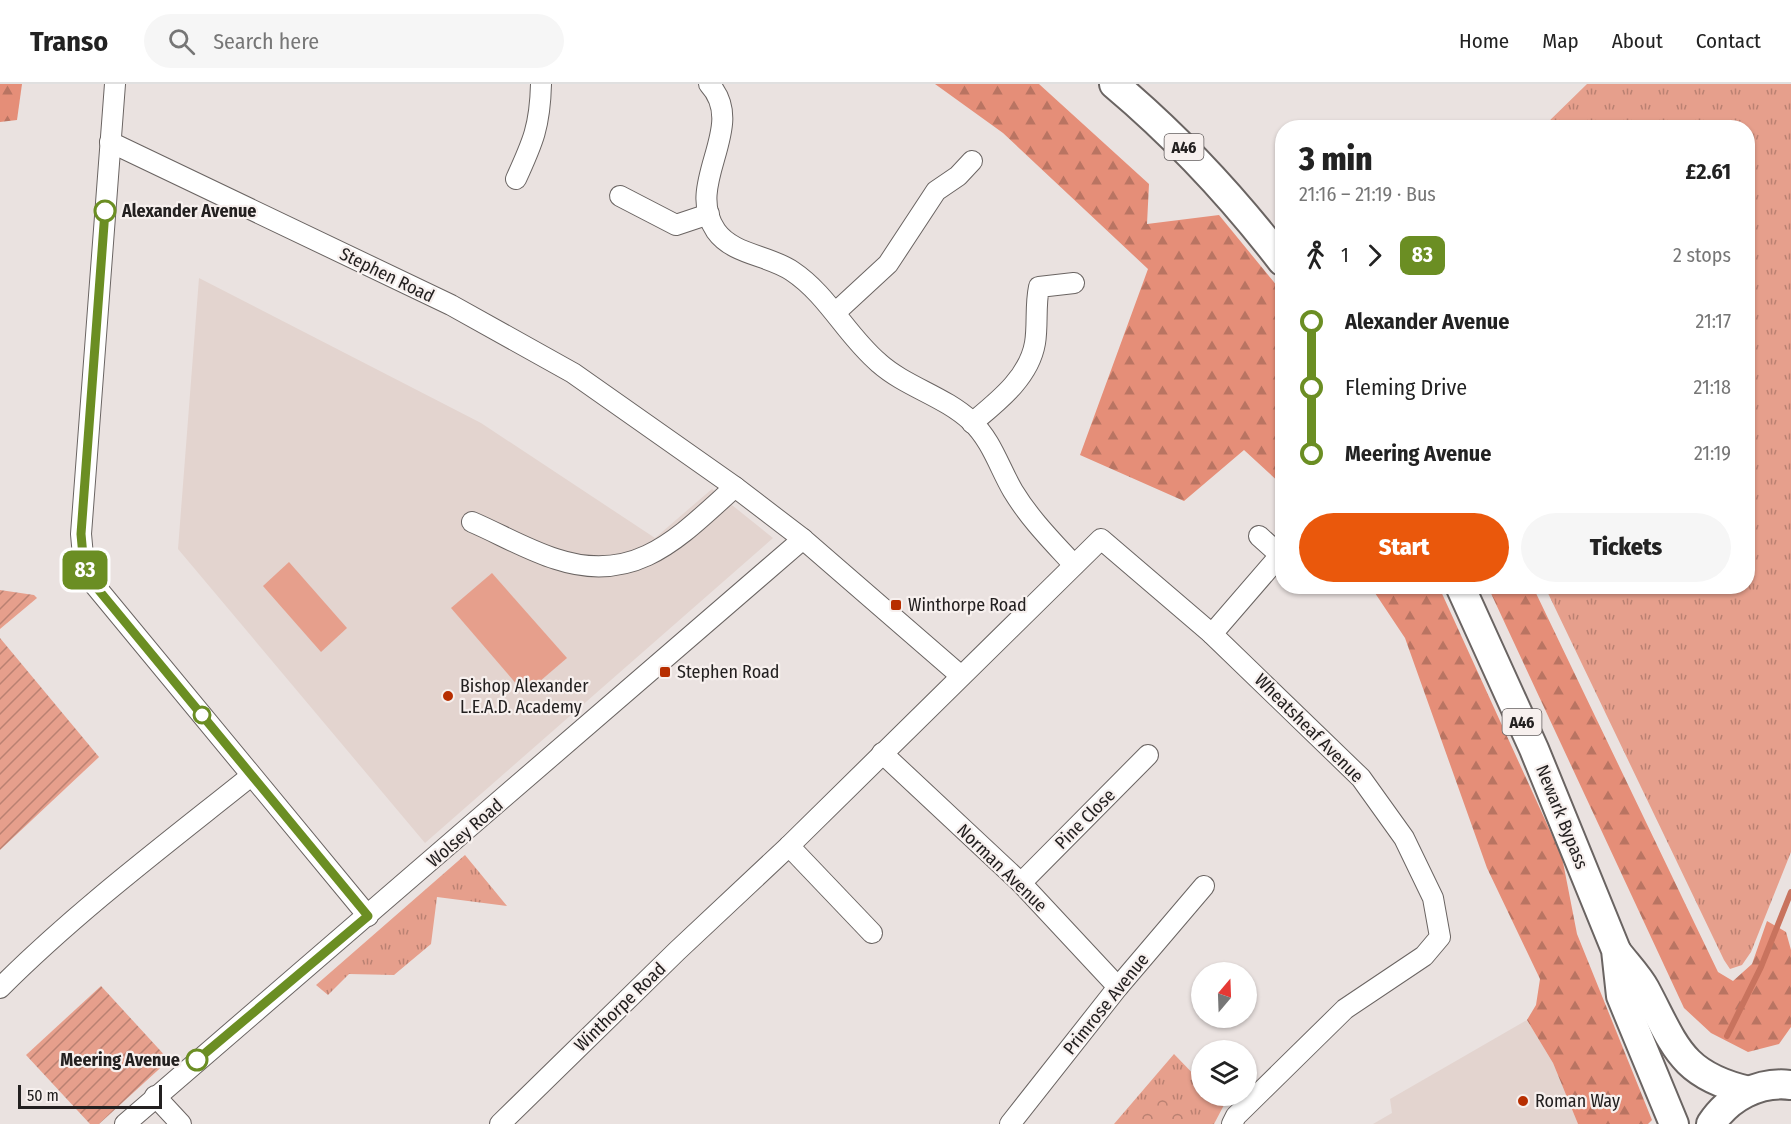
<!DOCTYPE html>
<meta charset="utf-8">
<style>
body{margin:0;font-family:"Fira Sans Condensed",sans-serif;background:#f6f6f6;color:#222;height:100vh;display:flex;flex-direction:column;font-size:22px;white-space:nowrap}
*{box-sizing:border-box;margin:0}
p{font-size:20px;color:#767676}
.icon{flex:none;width:33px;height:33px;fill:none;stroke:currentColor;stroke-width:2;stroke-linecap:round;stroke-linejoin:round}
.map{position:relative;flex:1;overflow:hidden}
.side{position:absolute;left:1275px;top:36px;width:480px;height:474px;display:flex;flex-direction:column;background:#fff;border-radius:24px;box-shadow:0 2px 4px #0004}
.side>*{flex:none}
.badge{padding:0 12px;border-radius:9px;font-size:21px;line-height:39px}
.needle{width:39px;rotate:19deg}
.fabs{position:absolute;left:1191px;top:878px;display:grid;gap:12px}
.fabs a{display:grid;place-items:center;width:66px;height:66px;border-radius:50%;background:#fff;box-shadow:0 2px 4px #0004;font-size:30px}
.scale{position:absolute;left:18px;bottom:15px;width:144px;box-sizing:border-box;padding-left:6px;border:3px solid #232020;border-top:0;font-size:16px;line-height:21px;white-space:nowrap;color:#232020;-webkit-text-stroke:4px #f7f0ee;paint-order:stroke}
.map>.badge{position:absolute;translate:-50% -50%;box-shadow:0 0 0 3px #fff}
.legs{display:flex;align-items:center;gap:9px;height:66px;padding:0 24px;font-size:20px}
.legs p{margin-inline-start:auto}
.summary{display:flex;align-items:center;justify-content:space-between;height:102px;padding:0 24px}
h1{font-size:33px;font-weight:800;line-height:45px}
.button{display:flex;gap:12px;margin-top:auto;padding:12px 24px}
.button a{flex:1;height:69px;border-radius:36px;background:#ea580c;color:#fff;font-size:24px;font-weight:800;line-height:69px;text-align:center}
.button a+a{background:#f6f6f6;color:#222}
ul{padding:0 24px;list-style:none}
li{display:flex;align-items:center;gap:21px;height:66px;font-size:22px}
li i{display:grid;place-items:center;width:9px;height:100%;margin:0 8px;background:currentColor}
li i::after{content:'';width:15px;height:15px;margin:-8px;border:4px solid;border-radius:50%;background:#fff}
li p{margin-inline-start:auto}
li:first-child i{background:linear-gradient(#0000 50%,currentColor 0)}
li:last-child i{background:linear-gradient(currentColor 50%,#0000 0)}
header{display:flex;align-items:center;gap:36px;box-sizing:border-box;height:84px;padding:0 30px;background:#fff;border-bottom:2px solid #e0e0e0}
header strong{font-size:28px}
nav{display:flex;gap:33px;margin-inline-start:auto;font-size:21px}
.search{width:420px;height:54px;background:#f6f6f6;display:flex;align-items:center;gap:15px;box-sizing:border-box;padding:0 21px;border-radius:33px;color:#767676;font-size:22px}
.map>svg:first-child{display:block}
</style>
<header>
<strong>Transo</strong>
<div class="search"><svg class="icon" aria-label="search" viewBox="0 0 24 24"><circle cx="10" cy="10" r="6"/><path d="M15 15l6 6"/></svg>Search here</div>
<nav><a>Home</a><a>Map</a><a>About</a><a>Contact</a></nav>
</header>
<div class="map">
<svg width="1791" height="1040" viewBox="0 0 1791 1040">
<defs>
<pattern id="grass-tufts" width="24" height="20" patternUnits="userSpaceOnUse" patternTransform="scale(1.5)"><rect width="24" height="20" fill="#e69f8c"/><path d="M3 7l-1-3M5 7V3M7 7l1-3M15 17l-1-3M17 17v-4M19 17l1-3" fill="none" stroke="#ba8172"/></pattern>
<pattern id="forest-firs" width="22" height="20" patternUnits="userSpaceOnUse" patternTransform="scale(1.5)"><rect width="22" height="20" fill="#e58e78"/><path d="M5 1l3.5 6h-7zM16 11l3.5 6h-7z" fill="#b97462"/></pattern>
<pattern id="park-crowns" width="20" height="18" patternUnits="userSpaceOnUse" patternTransform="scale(1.5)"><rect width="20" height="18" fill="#e69f8c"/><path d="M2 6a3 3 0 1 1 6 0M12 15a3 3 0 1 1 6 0" fill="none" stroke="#ba8172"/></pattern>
<pattern id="garden-furrows" width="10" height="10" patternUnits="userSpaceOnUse" patternTransform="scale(1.5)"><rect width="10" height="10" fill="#e69f8c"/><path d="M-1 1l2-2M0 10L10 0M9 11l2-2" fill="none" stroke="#ba8172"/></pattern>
</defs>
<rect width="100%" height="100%" fill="#eae2e0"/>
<!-- built -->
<g fill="#e3d4cf">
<path d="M 199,194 L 481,339 L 655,454 L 712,405 L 773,454 L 425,759 L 178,465 Z"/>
<path d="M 1527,936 L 1553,979 L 1578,1040 L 1373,1040 L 1392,1029 L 1390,1015 Z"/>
</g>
<!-- grass -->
<g fill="url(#grass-tufts)">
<path d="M 1587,0 L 1791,0 L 1791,768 L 1751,868 L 1742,881 L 1730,885 L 1724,876 L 1545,503 L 1748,502 L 1748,44 L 1543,43 Z"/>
<path d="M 465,771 L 507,822 L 437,813 L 431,860 L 394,891 L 349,890 L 328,911 L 316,901 Z"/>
<path d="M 1174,970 L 1201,998 L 1202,1011 L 1214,1011 L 1224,1021 L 1214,1040 L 1114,1040 Z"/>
</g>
<!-- forest -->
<g fill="url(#forest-firs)">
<path d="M 0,0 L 22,0 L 17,36 L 0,38 Z"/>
<path d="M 935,0 L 1039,0 L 1149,100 L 1147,140 L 1219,131 L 1282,208 L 1282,401 L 1244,366 L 1184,417 L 1080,371 L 1148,185 L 1003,49 Z"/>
<path d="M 1371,503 L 1439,503 L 1562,773 L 1577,850 L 1652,1036 L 1648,1040 L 1578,1040 L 1553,979 L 1527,936 L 1536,921 L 1540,895 L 1487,784 L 1405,554 Z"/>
<path d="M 1488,503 L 1533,503 L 1718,888 L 1733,897 L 1752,880 L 1767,837 L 1786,848 L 1791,866 L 1791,943 L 1779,960 L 1748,968 L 1711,949 L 1684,924 Z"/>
</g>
<!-- park -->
<path fill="url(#park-crowns)" d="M 1159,1002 L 1189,1030 L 1180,1040 L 1124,1040 Z"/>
<!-- garden -->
<g fill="url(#garden-furrows)">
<path d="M 0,506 L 34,511 L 37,514 L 0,545 Z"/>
<path d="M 0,554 L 99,673 L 0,766 Z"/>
<path d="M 101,902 L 169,976 L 99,1040 L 90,1040 L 26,971 Z"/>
</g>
<!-- pitch -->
<g fill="#e69f8c">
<path d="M 289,478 L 347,544 L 321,568 L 263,502 Z"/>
<path d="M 492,489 L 567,574 L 525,610 L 451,524 Z"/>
</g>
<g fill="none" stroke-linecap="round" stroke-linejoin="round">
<!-- stream -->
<path stroke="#c8735e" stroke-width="6" d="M 1727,952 L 1761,883 L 1791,808"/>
<!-- minor casing -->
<g stroke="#6a6462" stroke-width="22">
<g id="minor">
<path d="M 115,0 L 81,450 L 84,483 L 92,498 L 368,832"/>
<path d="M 709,0 C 749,43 683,99 716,147 C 733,171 769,171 792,187 C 828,211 846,251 879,279 C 906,303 944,312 971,337 C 992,357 999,383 1013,407 C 1030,435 1052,457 1074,481"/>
<path d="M 110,58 L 451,221 L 573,289 L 735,403 L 803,455 L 961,592"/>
<path d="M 516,95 C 533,58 540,42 541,0"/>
<path d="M 620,112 L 676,141 L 709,130"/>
<path d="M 836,228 L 888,180 L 936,107 L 958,92 L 972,77"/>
<path d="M 972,339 C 997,318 1029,294 1035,259 C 1038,241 1035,222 1039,203 L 1074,199"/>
<path d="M 472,438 C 500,450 527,466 556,475 C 637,502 681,451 735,403"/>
<path d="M 1259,452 L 1280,471"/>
<path d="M 1212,550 L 1282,469"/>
<path d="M 882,669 L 1021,799 L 1118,903"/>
<path d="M 789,762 L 872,849"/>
<path d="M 1021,799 L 1148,671"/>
<path d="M 0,904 C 77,827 166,760 251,692"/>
<path d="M 155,1012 L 181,1040"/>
<path d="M 125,1040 L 803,455"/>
<path d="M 500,1040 L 677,867 L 789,762 L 1101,455 L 1212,550 L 1361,694 L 1404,754 L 1433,814 L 1440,853 L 1424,872 L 1345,925 L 1236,1032 L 1232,1040"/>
<path d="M 1010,1040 L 1118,903 L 1204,802"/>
</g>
</g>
<!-- highway casing -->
<g stroke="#6a6462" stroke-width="32">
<g id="highway">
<path d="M 1114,0 C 1177,53 1232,112 1282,177"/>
<path d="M 1460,502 L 1534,665 L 1616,866 L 1621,912 L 1674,1040"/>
<path d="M 1617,868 C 1626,880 1638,892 1645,905 C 1675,961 1680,991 1749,1007"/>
<path d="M 1711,1040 C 1729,1013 1759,997 1791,1001"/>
</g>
</g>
<!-- minor -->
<use href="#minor" stroke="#fff" stroke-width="20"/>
<!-- highway -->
<use href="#highway" stroke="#fff" stroke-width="28"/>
</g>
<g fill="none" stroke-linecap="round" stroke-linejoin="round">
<!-- line-1 casing -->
<g stroke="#fff" stroke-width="14">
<path id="line-1" d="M 105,127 L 81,450 L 84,483 L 92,498 L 368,832 L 197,976"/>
</g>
<!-- line-1 -->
<use href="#line-1" stroke="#6b8e23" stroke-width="9"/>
</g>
<!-- markers -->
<g fill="#fff" stroke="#6b8e23" stroke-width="3">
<circle cx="105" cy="127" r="10"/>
<circle cx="202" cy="631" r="8"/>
<circle cx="197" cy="976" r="10"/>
</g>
<g fill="#b72e00" stroke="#f7f0ee" stroke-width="2">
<rect x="890" y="515" width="12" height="12" rx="3"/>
<rect x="659" y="582" width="12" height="12" rx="3"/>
<circle cx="448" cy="612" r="6"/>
<circle cx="1523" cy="1017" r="6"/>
</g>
<g text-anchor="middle" stroke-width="4.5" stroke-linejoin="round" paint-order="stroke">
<!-- shield labels -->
<g fill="#f7f0ee" stroke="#635e5e" stroke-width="1.5">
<rect x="1164.5" y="50" width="39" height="26" rx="4.5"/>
<rect x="1502.5" y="625" width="39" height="26" rx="4.5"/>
</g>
<g font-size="16" font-weight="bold" fill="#232020">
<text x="1184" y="69">A46</text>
<text x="1522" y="644">A46</text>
</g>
<!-- stop labels -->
<g font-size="18" font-weight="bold" fill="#232020" stroke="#f7f0ee" text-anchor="start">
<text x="122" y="133">Alexander Avenue</text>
<text x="180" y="982" text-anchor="end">Meering Avenue</text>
</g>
<!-- street labels -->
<g font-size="18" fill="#232020" stroke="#f7f0ee">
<text transform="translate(387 191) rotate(26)" y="6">Stephen Road</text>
<text transform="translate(1309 644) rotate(45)" y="6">Wheatsheaf Avenue</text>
<text transform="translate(1562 733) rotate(68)" y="6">Newark Bypass</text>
<text transform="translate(1085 735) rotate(-45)" y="6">Pine Close</text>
<text transform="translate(465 749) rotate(-41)" y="6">Wolsey Road</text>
<text transform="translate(1002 784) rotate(44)" y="6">Norman Avenue</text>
<text transform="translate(1106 920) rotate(-51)" y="6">Primrose Avenue</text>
<text transform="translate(620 923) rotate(-44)" y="6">Winthorpe Road</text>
</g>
<!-- poi labels -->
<g font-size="18" fill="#232020" stroke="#f7f0ee" text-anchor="start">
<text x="908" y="527">Winthorpe Road</text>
<text x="677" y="594">Stephen Road</text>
<text x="460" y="608">Bishop Alexander<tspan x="460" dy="21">L.E.A.D. Academy</tspan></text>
<text x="1535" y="1023">Roman Way</text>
</g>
</g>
</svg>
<div class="fabs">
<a><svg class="needle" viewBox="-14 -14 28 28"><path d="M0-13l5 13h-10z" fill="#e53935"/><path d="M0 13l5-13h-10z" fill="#767676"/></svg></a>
<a><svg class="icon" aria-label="layers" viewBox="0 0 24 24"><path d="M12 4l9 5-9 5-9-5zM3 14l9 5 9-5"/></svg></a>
</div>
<div class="scale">50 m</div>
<b class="badge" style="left:85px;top:486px;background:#6b8e23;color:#fff">83</b>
<section class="side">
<div class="summary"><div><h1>3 min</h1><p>21:16 – 21:19 · Bus</p></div><b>£2.61</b></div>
<div class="legs"><svg class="icon" aria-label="walk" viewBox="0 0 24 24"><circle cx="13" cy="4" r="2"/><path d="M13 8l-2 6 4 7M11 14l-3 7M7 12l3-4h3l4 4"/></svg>1<svg class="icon" aria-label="forward" viewBox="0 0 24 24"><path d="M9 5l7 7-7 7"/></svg><b class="badge" style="background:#6b8e23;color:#fff">83</b><p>2 stops</p></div>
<ul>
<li><i style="color:#6b8e23"></i><b>Alexander Avenue</b><p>21:17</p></li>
<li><i style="color:#6b8e23"></i><span>Fleming Drive</span><p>21:18</p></li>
<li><i style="color:#6b8e23"></i><b>Meering Avenue</b><p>21:19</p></li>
</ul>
<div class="button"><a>Start</a><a>Tickets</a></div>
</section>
</div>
